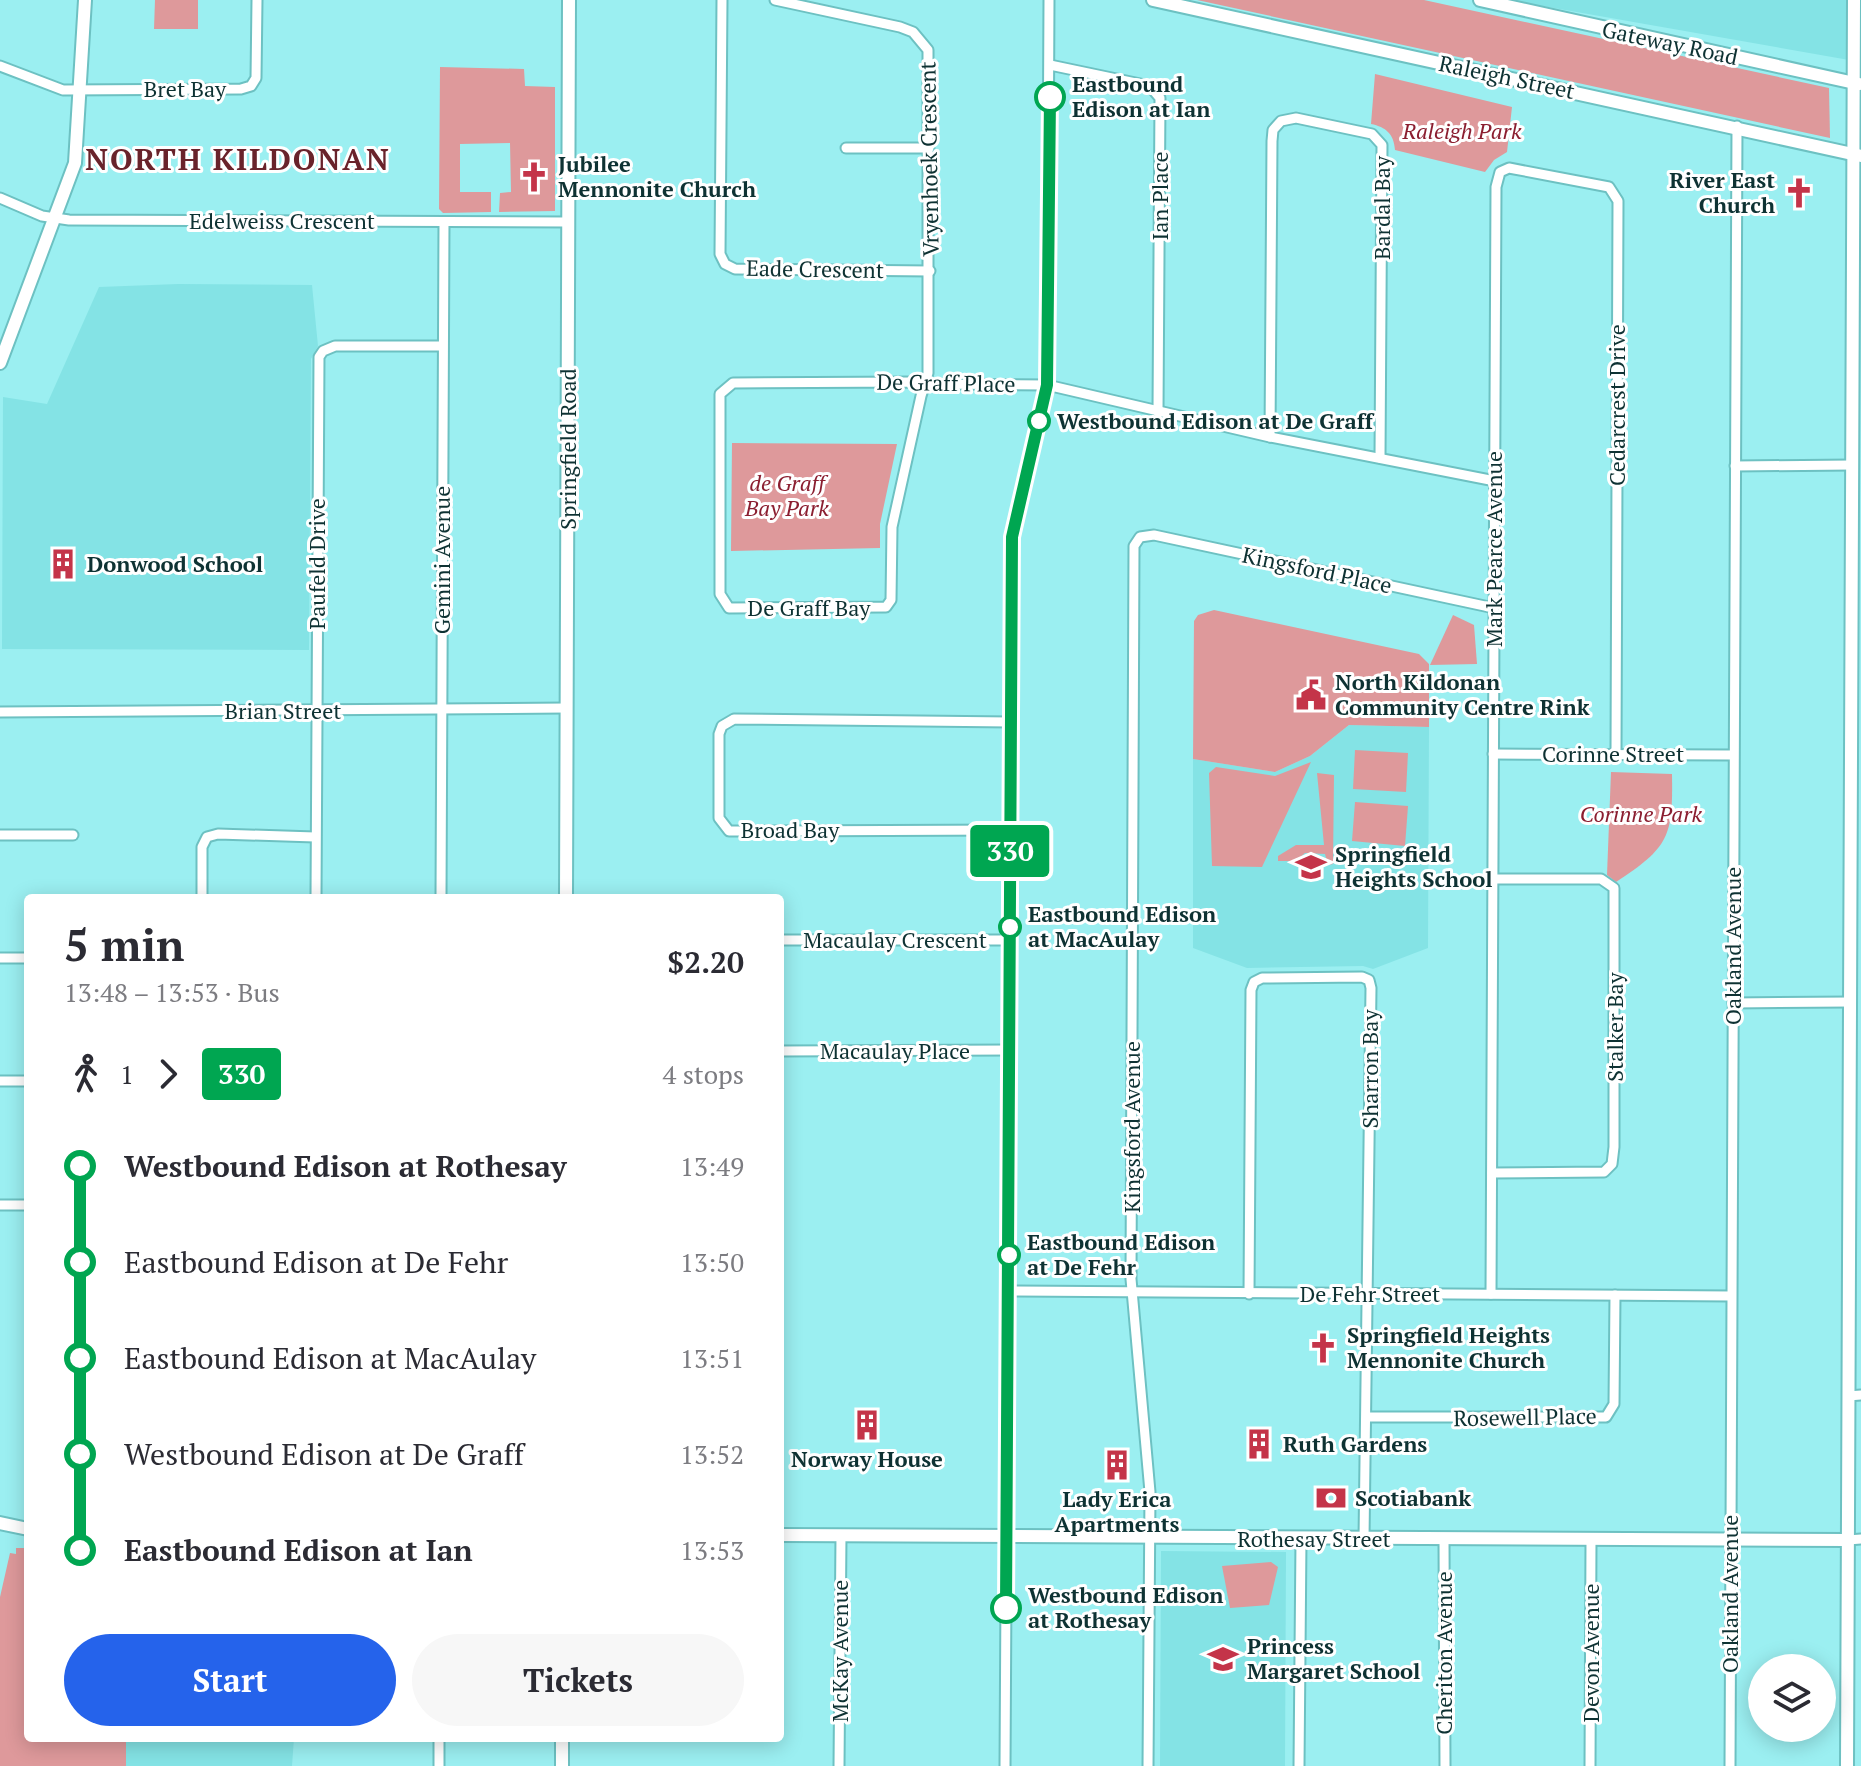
<!DOCTYPE html>
<meta charset="utf-8">
<style>
body{margin:0;font-family:"PT Serif",serif;background:#f7f7f7;color:#2b2b33;height:100vh;display:flex;flex-direction:column;font-size:30px;white-space:nowrap}
*{box-sizing:border-box;margin:0}
p{font-size:26px;color:#7c7c81}
.icon{flex:none;width:44px;height:44px;fill:none;stroke:currentColor;stroke-width:2;stroke-linecap:round;stroke-linejoin:round}
.map{position:relative;flex:1;overflow:hidden}
.panel{position:absolute;left:24px;top:894px;width:760px;height:848px;display:flex;flex-direction:column;background:#fff;border-radius:8px;box-shadow:0 4px 20px #0003}
.panel>*{flex:none}
.badge{padding:0 16px;border-radius:6px;font-size:28px;line-height:52px}
.tools{position:absolute;left:1748px;top:1654px;display:grid;gap:16px}
.tools a{display:grid;place-items:center;width:88px;height:88px;border-radius:50%;background:#fff;box-shadow:0 4px 20px #0003;font-size:40px}
.map>.badge{position:absolute;translate:-50% -50%;box-shadow:0 0 0 4px #fff}
.legs{display:flex;align-items:center;gap:12px;height:88px;padding:0 40px;font-size:26px}
.legs p{margin-inline-start:auto}
.head{display:flex;align-items:center;justify-content:space-between;height:136px;padding:0 40px}
h1{font-size:44px;font-weight:700;line-height:60px}
.primary-button{display:flex;gap:16px;margin-top:auto;padding:16px 40px}
.primary-button a{flex:1;height:92px;border-radius:48px;background:#2563eb;color:#fff;font-size:32px;font-weight:700;line-height:92px;text-align:center}
.primary-button a+a{background:#f7f7f7;color:#2b2b33}
ul{padding:0 40px;list-style:none}
li{display:flex;align-items:center;gap:28px;height:96px;font-size:30px}
li i{display:grid;place-items:center;width:12px;height:100%;margin:0 10px;background:currentColor}
li i::after{content:'';width:20px;height:20px;margin:-10px;border:6px solid;border-radius:50%;background:#fff}
li p{margin-inline-start:auto}
li:first-child i{background:linear-gradient(#0000 50%,currentColor 0)}
li:last-child i{background:linear-gradient(currentColor 50%,#0000 0)}
.map>svg:first-child{display:block}
</style>
<div class="map">
<svg width="1861" height="1766" viewBox="0 0 1861 1766">
<rect width="100%" height="100%" fill="#9beff1"/>
<!-- built -->
<g fill="#84e3e5">
<path d="M 1509,0 L 1850,0 L 1849,60 Z"/>
<path d="M 178,284 L 312,285 L 318,346 L 311,359 L 309,650 L 2,649 L 3,397 L 47,404 L 99,287 Z"/>
<path d="M 1349,725 L 1429,727 L 1428,948 L 1373,969 L 1363,966 L 1247,968 L 1193,948 L 1193,759 L 1275,772 L 1310,756 Z"/>
<path d="M 1161,1551 L 1286,1552 L 1285,1766 L 1160,1766 Z"/>
<path d="M 125,1738 L 294,1738 L 292,1766 L 125,1766 Z"/>
</g>
<!-- green -->
<g fill="#de999b">
<path d="M 155,0 L 198,0 L 198,29 L 154,29 Z"/>
<path d="M 1197,0 L 1424,0 L 1829,88 L 1830,138 Z"/>
<path d="M 440,67 L 524,69 L 525,86 L 555,87 L 555,211 L 499,212 L 500,193 L 511,192 L 510,143 L 460,144 L 460,192 L 491,192 L 491,212 L 443,213 L 439,209 Z"/>
<path d="M 1375,74 L 1512,107 L 1507,152 L 1494,160 L 1485,172 L 1395,150 C 1394,134 1386,127 1371,124 Z"/>
<path d="M 732,443 L 897,444 L 880,524 L 880,548 L 731,551 Z"/>
<path d="M 1214,610 L 1419,654 L 1429,664 L 1429,727 L 1349,725 L 1310,756 L 1275,772 L 1193,759 L 1194,621 L 1198,615 Z"/>
<path d="M 1453,615 L 1474,625 L 1477,664 L 1430,665 Z"/>
<path d="M 1355,750 L 1408,753 L 1406,792 L 1353,789 Z"/>
<path d="M 1311,762 L 1262,867 L 1212,866 L 1209,773 L 1216,767 L 1275,776 Z"/>
<path d="M 1611,772 L 1672,774 C 1673,837 1669,847 1616,882 L 1607,875 Z"/>
<path d="M 1317,773 L 1334,775 L 1333,864 L 1328,865 L 1325,854 L 1305,853 L 1296,861 L 1278,861 L 1278,856 L 1296,845 L 1324,845 Z"/>
<path d="M 1355,802 L 1408,806 L 1405,846 L 1352,841 Z"/>
<path d="M 16,1548 L 28,1548 L 28,1738 L 126,1738 L 126,1766 L 0,1766 L 0,1597 L 10,1553 L 16,1554 Z"/>
<path d="M 1271,1562 L 1278,1567 L 1269,1605 L 1230,1608 L 1222,1566 Z"/>
</g>
<g fill="none" stroke-linecap="round" stroke-linejoin="round">
<!-- street casing -->
<g stroke="#6dc1c2" stroke-width="13">
<g id="street">
<path d="M 722,0 L 720,254 L 725,264 L 735,269 L 930,271"/>
<path d="M 775,0 L 900,27 L 913,32 L 928,50 L 928,373 L 921,396 L 892,527 L 891,600 L 886,607 L 729,608 L 720,594 L 720,394 L 733,383 L 913,382 L 933,384 L 1047,385 L 1270,437 L 1495,481"/>
<path d="M 1050,65 L 1150,86 L 1160,98 L 1158,412"/>
<path d="M 0,66 L 63,90 L 241,89 L 251,86 L 256,78 L 257,0"/>
<path d="M 846,148 L 929,148"/>
<path d="M 0,198 L 42,216 L 69,220 L 568,222"/>
<path d="M 1270,437 L 1272,141 L 1273,130 L 1281,121 L 1296,118 L 1372,134 L 1382,145 L 1380,458"/>
<path d="M 1735,466 L 1852,465"/>
<path d="M 0,712 L 566,708"/>
<path d="M 1010,722 L 734,719 L 722,726 L 719,734 L 719,818 L 729,831 L 1011,830"/>
<path d="M 1493,754 L 1733,755"/>
<path d="M 0,835 L 73,835"/>
<path d="M 202,898 L 202,847 L 207,837 L 218,834 L 315,837"/>
<path d="M 316,898 L 319,357 L 323,351 L 335,346 L 442,346"/>
<path d="M 441,898 L 444,222"/>
<path d="M 780,940 L 1010,940"/>
<path d="M 0,958 L 28,958"/>
<path d="M 1733,1003 L 1850,1002"/>
<path d="M 780,1051 L 1011,1050"/>
<path d="M 0,1081 L 28,1081"/>
<path d="M 1492,1173 L 1604,1172 L 1612,1164 L 1614,1147 L 1614,888 L 1601,879 L 1495,879"/>
<path d="M 0,1205 L 28,1205"/>
<path d="M 1009,1291 L 1731,1296"/>
<path d="M 1249,1294 L 1251,990 L 1254,982 L 1262,978 L 1362,977 L 1369,980 L 1371,988 L 1364,1539"/>
<path d="M 1491,1294 L 1496,187 L 1500,172 L 1509,168 L 1609,187 L 1618,201 L 1616,753"/>
<path d="M 1848,1396 L 1861,1395"/>
<path d="M 1368,1417 L 1606,1417 L 1614,1404 L 1615,1295"/>
<path d="M 1444,1540 L 1445,1766"/>
<path d="M 1848,1540 L 1861,1539"/>
<path d="M 439,1738 L 439,1766"/>
<path d="M 839,1766 L 841,1535"/>
<path d="M 1005,1766 L 1012,537 L 1047,385 L 1049,0"/>
<path d="M 1148,1766 L 1150,1492 L 1131,1279 L 1134,546 L 1140,537 L 1154,535 L 1494,608"/>
<path d="M 1299,1766 L 1301,1539"/>
<path d="M 1590,1766 L 1591,1540"/>
<path d="M 1730,1766 L 1737,126"/>
</g>
</g>
<!-- secondary casing -->
<g stroke="#6dc1c2" stroke-width="16">
<g id="secondary">
<path d="M 1153,0 L 1861,156"/>
<path d="M 1480,0 L 1859,84"/>
<path d="M 0,363 L 75,163 L 85,0"/>
<path d="M 566,898 L 569,0"/>
<path d="M 0,1523 L 28,1529"/>
<path d="M 780,1535 L 1848,1540"/>
<path d="M 562,1766 L 562,1738"/>
<path d="M 1847,1766 L 1854,0"/>
</g>
</g>
<!-- street -->
<use href="#street" stroke="#fff" stroke-width="9"/>
<!-- secondary -->
<use href="#secondary" stroke="#fff" stroke-width="12"/>
</g>
<g fill="none" stroke-linecap="round" stroke-linejoin="round">
<!-- line-1 casing -->
<g stroke="#fff" stroke-width="18">
<path id="line-1" d="M 1006,1608 L 1012,537 L 1047,385 L 1050,97"/>
</g>
<!-- line-1 -->
<use href="#line-1" stroke="#00a651" stroke-width="12"/>
</g>
<!-- icons -->
<defs>
<g id="church-bare" transform="scale(2.4)"><path d="M-1.2-6h2.4v3.5h3.3v2.4h-3.3V6h-2.4V-.1h-3.3v-2.4h3.3Z" fill="#c43449" stroke="#fff" stroke-width="2.5" paint-order="stroke"/></g>
<g id="building-bare" transform="scale(2.4)"><path d="M-4-6H4V6H1V3H-1V6H-4ZM-2.5-4.3h1.7v1.8h-1.7ZM.8-4.3h1.7v1.8H.8ZM-2.5-1h1.7V.8h-1.7ZM.8-1h1.7V.8H.8Z" fill="#c43449" stroke="#fff" stroke-width="2.5" paint-order="stroke"/></g>
<g id="civic-bare" transform="scale(2.4)"><path d="M-.6-6.5H3V-4.5H.6V-3L4-1V1h2V6H-6V1h2V-1L-.6-3ZM-1.2 2.5V6h2.4V2.5Z" fill="#c43449" stroke="#fff" stroke-width="2.5" paint-order="stroke"/></g>
<g id="school-bare" transform="scale(2.4)"><path d="M0-5L7-2L0 1L-7-2ZM-4 1L0 2.5L4 1V4Q0 6-4 4Z" fill="#c43449" stroke="#fff" stroke-width="2.5" paint-order="stroke"/></g>
<g id="bank-bare" transform="scale(2.4)"><path d="M-6-4H6V4H-6ZM0-2.3a2.3 2.3 0 1 0 0 4.6a2.3 2.3 0 1 0 0-4.6Z" fill="#c43449" stroke="#fff" stroke-width="2.5" paint-order="stroke"/></g>
</defs>
<g fill-rule="evenodd">
<use href="#church-bare" x="534" y="177"/>
<use href="#church-bare" x="1799" y="193"/>
<use href="#building-bare" x="63" y="564"/>
<use href="#civic-bare" x="1311" y="695"/>
<use href="#school-bare" x="1311" y="867"/>
<use href="#church-bare" x="1323" y="1348"/>
<use href="#building-bare" x="867" y="1425"/>
<use href="#building-bare" x="1259" y="1444"/>
<use href="#building-bare" x="1117" y="1465"/>
<use href="#bank-bare" x="1331" y="1498"/>
<use href="#school-bare" x="1223" y="1659"/>
</g>
<!-- markers -->
<g fill="#fff" stroke="#00a651" stroke-width="4">
<circle cx="1050" cy="97" r="14"/>
<circle cx="1039" cy="421" r="10"/>
<circle cx="1010" cy="927" r="10"/>
<circle cx="1009" cy="1255" r="10"/>
<circle cx="1006" cy="1608" r="14"/>
</g>
<g text-anchor="middle" stroke-width="6" stroke-linejoin="round" paint-order="stroke">
<!-- street labels -->
<g font-size="22" fill="#0e3233" stroke="#fff">
<text transform="translate(1670 43) rotate(12)" y="8">Gateway Road</text>
<text transform="translate(1507 77) rotate(12)" y="8">Raleigh Street</text>
<text x="185" y="97">Bret Bay</text>
<text transform="translate(929 159) rotate(-91)" y="8">Vryenhoek Crescent</text>
<text transform="translate(1160 196) rotate(-90)" y="8">Ian Place</text>
<text transform="translate(1382 208) rotate(-90)" y="8">Bardal Bay</text>
<text x="282" y="229">Edelweiss Crescent</text>
<text transform="translate(815 269) rotate(1)" y="8">Eade Crescent</text>
<text transform="translate(946 383) rotate(1)" y="8">De Graff Place</text>
<text transform="translate(1617 405) rotate(-90)" y="8">Cedarcrest Drive</text>
<text transform="translate(568 449) rotate(-90)" y="8">Springfield Road</text>
<text transform="translate(1494 549) rotate(-90)" y="8">Mark Pearce Avenue</text>
<text transform="translate(442 560) rotate(-90)" y="8">Gemini Avenue</text>
<text transform="translate(317 564) rotate(-90)" y="8">Paufeld Drive</text>
<text transform="translate(1317 570) rotate(12)" y="8">Kingsford Place</text>
<text x="809" y="616">De Graff Bay</text>
<text x="283" y="719">Brian Street</text>
<text x="1613" y="762">Corinne Street</text>
<text x="790" y="838">Broad Bay</text>
<text x="895" y="948">Macaulay Crescent</text>
<text transform="translate(1733 946) rotate(-90)" y="8">Oakland Avenue</text>
<text transform="translate(1615 1027) rotate(-90)" y="8">Stalker Bay</text>
<text x="895" y="1059">Macaulay Place</text>
<text transform="translate(1370 1069) rotate(-90)" y="8">Sharron Bay</text>
<text transform="translate(1132 1127) rotate(-90)" y="8">Kingsford Avenue</text>
<text x="1370" y="1302">De Fehr Street</text>
<text transform="translate(1525 1417) rotate(-1)" y="8">Rosewell Place</text>
<text x="1314" y="1547">Rothesay Street</text>
<text transform="translate(1730 1594) rotate(-90)" y="8">Oakland Avenue</text>
<text transform="translate(840 1651) rotate(-90)" y="8">McKay Avenue</text>
<text transform="translate(1444 1653) rotate(-90)" y="8">Cheriton Avenue</text>
<text transform="translate(1591 1653) rotate(-90)" y="8">Devon Avenue</text>
</g>
<!-- stop labels -->
<g font-size="22" font-weight="bold" fill="#0e3233" stroke="#fff" text-anchor="start">
<text x="1072" y="92">Eastbound<tspan x="1072" dy="25">Edison at Ian</tspan></text>
<text x="1057" y="429">Westbound Edison at De Graff</text>
<text x="1028" y="922">Eastbound Edison<tspan x="1028" dy="25">at MacAulay</tspan></text>
<text x="1027" y="1250">Eastbound Edison<tspan x="1027" dy="25">at De Fehr</tspan></text>
<text x="1028" y="1603">Westbound Edison<tspan x="1028" dy="25">at Rothesay</tspan></text>
</g>
<!-- park labels -->
<g font-size="22" font-style="italic" fill="#8b1e30" stroke="#fff">
<text x="1462" y="139">Raleigh Park</text>
<text x="787" y="491">de Graff<tspan x="787" dy="25">Bay Park</tspan></text>
<text x="1641" y="822">Corinne Park</text>
</g>
<!-- poi labels -->
<g font-size="22" font-weight="bold" fill="#0e3233" stroke="#fff" text-anchor="start">
<text x="558" y="172">Jubilee<tspan x="558" dy="25">Mennonite Church</tspan></text>
<text x="1775" y="188" text-anchor="end">River East<tspan x="1775" dy="25">Church</tspan></text>
<text x="87" y="572">Donwood School</text>
<text x="1335" y="690">North Kildonan<tspan x="1335" dy="25">Community Centre Rink</tspan></text>
<text x="1335" y="862">Springfield<tspan x="1335" dy="25">Heights School</tspan></text>
<text x="1347" y="1343">Springfield Heights<tspan x="1347" dy="25">Mennonite Church</tspan></text>
<text x="1283" y="1452">Ruth Gardens</text>
<text x="867" y="1467" text-anchor="middle">Norway House</text>
<text x="1355" y="1506">Scotiabank</text>
<text x="1117" y="1507" text-anchor="middle">Lady Erica<tspan x="1117" dy="25">Apartments</tspan></text>
<text x="1247" y="1654">Princess<tspan x="1247" dy="25">Margaret School</tspan></text>
</g>
<!-- district labels -->
<g font-size="30" font-weight="bold" letter-spacing="2" fill="#69232b" stroke="#fff">
<text x="238" y="170">NORTH KILDONAN</text>
</g>
</g>
</svg>
<div class="tools">
<a><svg class="icon" aria-label="layers" viewBox="0 0 24 24"><path d="M12 4l9 5-9 5-9-5zM3 14l9 5 9-5"/></svg></a>
</div>
<b class="badge" style="left:1010px;top:851px;background:#00a651;color:#fff">330</b>
<section class="panel">
<div class="head"><div><h1>5 min</h1><p>13:48 – 13:53 · Bus</p></div><b>$2.20</b></div>
<div class="legs"><svg class="icon" aria-label="walk" viewBox="0 0 24 24"><circle cx="13" cy="4" r="2"/><path d="M13 8l-2 6 4 7M11 14l-3 7M7 12l3-4h3l4 4"/></svg>1<svg class="icon" aria-label="forward" viewBox="0 0 24 24"><path d="M9 5l7 7-7 7"/></svg><b class="badge" style="background:#00a651;color:#fff">330</b><p>4 stops</p></div>
<ul>
<li><i style="color:#00a651"></i><b>Westbound Edison at Rothesay</b><p>13:49</p></li>
<li><i style="color:#00a651"></i><span>Eastbound Edison at De Fehr</span><p>13:50</p></li>
<li><i style="color:#00a651"></i><span>Eastbound Edison at MacAulay</span><p>13:51</p></li>
<li><i style="color:#00a651"></i><span>Westbound Edison at De Graff</span><p>13:52</p></li>
<li><i style="color:#00a651"></i><b>Eastbound Edison at Ian</b><p>13:53</p></li>
</ul>
<div class="primary-button"><a>Start</a><a>Tickets</a></div>
</section>
</div>
